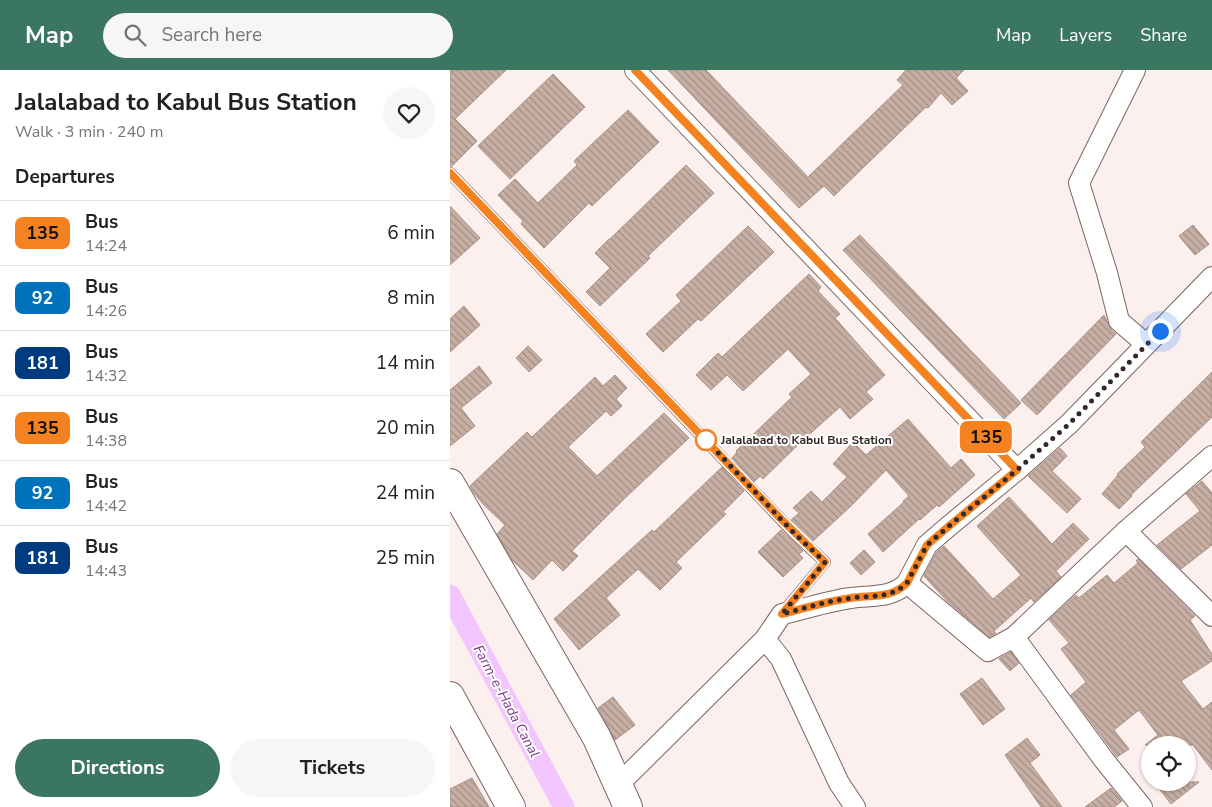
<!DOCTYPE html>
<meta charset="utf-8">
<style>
body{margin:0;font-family:"Nunito Sans",sans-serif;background:#f6f6f6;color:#202124;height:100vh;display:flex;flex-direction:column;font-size:19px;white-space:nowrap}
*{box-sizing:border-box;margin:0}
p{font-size:16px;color:#757577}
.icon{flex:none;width:28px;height:28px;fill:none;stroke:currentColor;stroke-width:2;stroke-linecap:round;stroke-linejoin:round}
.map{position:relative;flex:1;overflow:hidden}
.sheet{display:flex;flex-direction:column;background:#fff;width:450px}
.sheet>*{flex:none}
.badge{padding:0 10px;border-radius:8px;font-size:18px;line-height:32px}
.controls{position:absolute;left:691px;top:666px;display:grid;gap:10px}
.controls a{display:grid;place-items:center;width:55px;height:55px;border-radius:50%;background:#fff;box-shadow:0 1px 4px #0004;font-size:25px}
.you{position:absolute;width:25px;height:25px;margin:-12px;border:4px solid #fff;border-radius:50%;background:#1a73e8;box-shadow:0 0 0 8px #1a73e833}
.map>.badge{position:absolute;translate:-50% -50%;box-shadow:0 0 0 2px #fff}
h2{padding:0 15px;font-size:19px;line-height:45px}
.round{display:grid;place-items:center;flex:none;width:52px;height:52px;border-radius:26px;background:#f6f6f6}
.head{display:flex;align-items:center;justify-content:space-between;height:85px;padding:0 15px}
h1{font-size:24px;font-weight:700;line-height:38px}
.button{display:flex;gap:10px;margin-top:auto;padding:10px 15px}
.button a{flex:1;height:58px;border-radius:30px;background:#3b7660;color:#fff;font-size:20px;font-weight:700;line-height:58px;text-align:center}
.button a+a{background:#f6f6f6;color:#202124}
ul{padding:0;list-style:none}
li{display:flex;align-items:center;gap:15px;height:65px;padding:0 15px;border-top:1px solid #e0e0e0}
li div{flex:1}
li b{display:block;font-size:19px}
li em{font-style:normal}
li .badge{min-width:55px;font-weight:700;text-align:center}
header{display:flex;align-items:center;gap:30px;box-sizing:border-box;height:70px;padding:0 25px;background:#3b7660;color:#fff}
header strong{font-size:24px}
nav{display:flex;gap:28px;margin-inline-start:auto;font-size:18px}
.search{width:350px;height:45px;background:#f6f6f6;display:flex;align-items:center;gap:12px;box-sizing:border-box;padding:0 18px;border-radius:28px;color:#757577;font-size:19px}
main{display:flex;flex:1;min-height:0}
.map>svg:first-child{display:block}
</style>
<header>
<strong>Map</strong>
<div class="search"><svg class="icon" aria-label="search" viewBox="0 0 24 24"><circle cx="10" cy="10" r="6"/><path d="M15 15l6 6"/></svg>Search here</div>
<nav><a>Map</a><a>Layers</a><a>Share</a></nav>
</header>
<main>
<section class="sheet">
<div class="head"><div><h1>Jalalabad to Kabul Bus Station</h1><p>Walk · 3 min · 240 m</p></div><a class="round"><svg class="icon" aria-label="heart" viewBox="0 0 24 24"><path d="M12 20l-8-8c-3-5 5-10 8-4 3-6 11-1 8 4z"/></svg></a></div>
<h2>Departures</h2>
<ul>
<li><span class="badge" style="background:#f58220;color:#111">135</span><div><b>Bus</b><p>14:24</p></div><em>6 min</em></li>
<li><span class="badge" style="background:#0072bc;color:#fff">92</span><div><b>Bus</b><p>14:26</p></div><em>8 min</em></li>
<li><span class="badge" style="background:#003b80;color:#fff">181</span><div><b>Bus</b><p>14:32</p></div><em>14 min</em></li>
<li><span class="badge" style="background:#f58220;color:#111">135</span><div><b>Bus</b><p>14:38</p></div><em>20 min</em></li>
<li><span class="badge" style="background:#0072bc;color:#fff">92</span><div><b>Bus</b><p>14:42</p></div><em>24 min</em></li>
<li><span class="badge" style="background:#003b80;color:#fff">181</span><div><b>Bus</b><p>14:43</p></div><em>25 min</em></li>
</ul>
<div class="button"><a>Directions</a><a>Tickets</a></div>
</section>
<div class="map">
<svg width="762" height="737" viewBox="0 0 762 737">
<defs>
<pattern id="building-back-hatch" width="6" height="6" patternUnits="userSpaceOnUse" patternTransform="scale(1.25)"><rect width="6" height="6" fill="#c7afa3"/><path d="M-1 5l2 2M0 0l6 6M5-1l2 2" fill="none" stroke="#a28e85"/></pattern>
</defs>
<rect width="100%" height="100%" fill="#fcf0ef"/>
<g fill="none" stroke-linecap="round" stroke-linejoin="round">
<!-- canal -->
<path stroke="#f3c5ff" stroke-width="21" d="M 0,525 L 114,737"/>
</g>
<!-- building -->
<g fill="url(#building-back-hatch)" stroke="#a99186">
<path d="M 0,0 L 56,0 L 5,49 L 27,71 L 2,96 L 0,96 Z"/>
<path d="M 218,0 L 256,0 L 358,107 L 453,15 L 447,10 L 456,0 L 514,0 L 506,8 L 518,21 L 502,35 L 491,23 L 478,38 L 476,37 L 384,126 L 374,116 L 349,138 Z"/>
<path d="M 103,4 L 135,37 L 60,109 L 28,76 Z"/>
<path d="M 178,40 L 209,72 L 142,136 L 139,133 L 94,178 L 71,154 L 73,151 L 48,125 L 65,109 L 88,133 L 127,95 L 124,91 Z"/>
<path d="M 236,95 L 264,123 L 198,186 L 200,188 L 150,236 L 136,222 L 160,198 L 145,183 L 159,169 L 160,169 Z"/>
<path d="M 0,136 L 30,168 L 0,195 Z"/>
<path d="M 743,155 L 759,174 L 745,185 L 729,166 Z"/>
<path d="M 298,156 L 324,182 L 251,251 L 248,249 L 213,282 L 196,264 L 231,231 L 226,225 Z"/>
<path d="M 410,165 L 571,333 L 554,349 L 393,180 Z"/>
<path d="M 359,204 L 371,217 L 368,221 L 390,244 L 385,248 L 435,305 L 416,322 L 423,329 L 400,349 L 390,337 L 353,370 L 313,409 L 310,406 L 304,412 L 282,388 L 287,382 L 286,381 L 342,327 L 339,324 L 361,304 L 338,279 L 293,321 L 277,305 L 261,320 L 246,305 L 268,283 L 272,287 Z"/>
<path d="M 14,236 L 30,255 L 0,282 L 0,249 Z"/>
<path d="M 654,245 L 661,260 L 666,264 L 587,345 L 571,330 Z"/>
<path d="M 78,276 L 92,290 L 79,302 L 66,288 Z"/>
<path d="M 29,296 L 42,313 L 11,338 L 25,356 L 0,376 L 0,320 Z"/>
<path d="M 762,302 L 762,347 L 681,425 L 682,426 L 669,439 L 652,424 L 668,405 L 667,404 L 695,377 L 691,372 Z"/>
<path d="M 165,305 L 177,318 L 166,329 L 172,336 L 161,346 L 156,341 L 118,377 L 147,406 L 214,343 L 239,368 L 175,428 L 122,481 L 128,486 L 113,501 L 102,490 L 83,510 L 62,490 L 47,464 L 55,455 L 33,434 L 24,423 L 20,416 L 77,362 L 82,367 L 145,307 L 153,316 Z"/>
<path d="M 458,349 L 501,398 L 511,389 L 525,405 L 489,437 L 487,435 L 470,450 L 469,449 L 433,482 L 418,464 L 454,432 L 453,431 L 459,426 L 436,400 L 401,436 L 363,471 L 341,450 L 349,443 L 343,438 L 361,421 L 372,432 L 397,407 L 383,394 L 403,372 L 416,385 Z"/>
<path d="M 610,378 L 617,386 L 602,401 L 631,429 L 617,443 L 578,406 Z"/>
<path d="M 272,397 L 294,421 L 273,442 L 276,444 L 226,492 L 232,498 L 210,520 L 188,499 L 156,528 L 170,545 L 129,580 L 104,549 L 202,460 L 204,462 Z"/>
<path d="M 752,411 L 762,423 L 762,475 L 731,499 L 707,475 L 750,441 L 736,424 Z"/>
<path d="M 559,427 L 602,474 L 623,453 L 639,469 L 606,501 L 611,507 L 584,532 L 581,528 L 544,561 L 546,563 L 539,567 L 496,530 L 474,506 L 486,483 L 494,476 L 543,529 L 571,505 L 527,456 Z"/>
<path d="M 331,460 L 353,481 L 349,484 L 353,488 L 333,507 L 308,482 Z"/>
<path d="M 414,480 L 425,492 L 411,505 L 400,493 Z"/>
<path d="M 688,489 L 745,546 L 740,550 L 762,584 L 762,591 L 731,611 L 753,639 L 762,632 L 762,700 L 743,675 L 695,675 L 708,665 L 689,640 L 664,660 L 679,679 L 667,687 L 621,625 L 636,612 L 611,579 L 619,573 L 599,550 L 626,525 L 629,528 L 657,505 L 664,513 L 688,493 L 686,491 Z"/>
<path d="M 561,582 L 569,593 L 560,601 L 549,589 Z"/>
<path d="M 532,608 L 555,639 L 533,655 L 510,624 Z"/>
<path d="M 163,627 L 185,655 L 165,670 L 148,638 Z"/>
<path d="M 577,668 L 590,685 L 580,693 L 612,737 L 591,737 L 555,685 Z"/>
<path d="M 22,708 L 39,737 L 0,737 L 0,719 Z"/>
<path d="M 704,712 L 749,712 L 721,734 Z"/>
<path d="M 661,718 L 672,731 L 664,737 L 635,737 Z"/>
</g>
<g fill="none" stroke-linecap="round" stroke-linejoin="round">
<!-- lane casing -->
<g stroke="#7d6363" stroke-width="12">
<path id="lane" d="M 0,103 L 345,464 L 375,492 L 334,541"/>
</g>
<!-- street casing -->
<g stroke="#7d6363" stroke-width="22">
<g id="street">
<path d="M 185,0 L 567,400"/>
<path d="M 685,0 L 629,113 L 657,203 L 669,251 L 696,274"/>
<path d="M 676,461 L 762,546"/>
<path d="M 457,513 L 538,581 L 564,567 L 676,461 L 762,386"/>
<path d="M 564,567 L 654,690 L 692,737"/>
<path d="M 315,569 L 331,589 L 389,713 L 405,737"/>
<path d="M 168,715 L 315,569 L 332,544 C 355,539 378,531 401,528 C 421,525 441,529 457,513 L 477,475 L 499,456 L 567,400 L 619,354 L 762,207"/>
</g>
</g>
<!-- secondary casing -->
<g stroke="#7d6363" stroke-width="30">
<g id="secondary">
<path d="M 0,413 L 147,668 L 178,737"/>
<path d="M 0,626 L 61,737"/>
</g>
</g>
<!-- lane -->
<use href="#lane" stroke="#fff" stroke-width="10"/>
<!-- street -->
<use href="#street" stroke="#fff" stroke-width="20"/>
<!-- secondary -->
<use href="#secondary" stroke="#fff" stroke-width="28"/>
</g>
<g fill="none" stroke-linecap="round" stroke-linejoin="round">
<!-- line casing -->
<g stroke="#fff" stroke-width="11">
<path id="line" d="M 0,103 L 331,449 L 375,492 L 332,544 C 355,538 378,531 401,528 C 421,525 441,529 457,513 L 477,475 L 499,456 L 567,400 L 185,0"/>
</g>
<!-- line -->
<use href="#line" stroke="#f58220" stroke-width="8"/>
<!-- walk -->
<path stroke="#332828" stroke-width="5" stroke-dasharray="0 9" d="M 256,370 L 345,464 L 375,492 L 332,544 C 355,538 378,531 401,528 C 421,525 441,529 457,513 L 477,475 L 499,456 L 567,400 L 619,354 L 710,261"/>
</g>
<!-- markers -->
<circle fill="#fff" stroke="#f58220" stroke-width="2.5" cx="256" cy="370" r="10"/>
<g text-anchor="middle" stroke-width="4" stroke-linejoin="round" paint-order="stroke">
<!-- stop labels -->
<g font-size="12" font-weight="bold" fill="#332828" stroke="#fff" text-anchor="start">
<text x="271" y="374">Jalalabad to Kabul Bus Station</text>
</g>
<!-- water labels -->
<g font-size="14" font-style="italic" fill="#783689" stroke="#fff">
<text transform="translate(57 631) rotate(62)" y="5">Farm-e-Hada Canal</text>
</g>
</g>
</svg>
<div class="controls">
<a><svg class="icon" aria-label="locate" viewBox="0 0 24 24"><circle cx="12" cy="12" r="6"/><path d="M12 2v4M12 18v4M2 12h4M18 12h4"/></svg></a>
</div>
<div class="you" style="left:710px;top:261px"></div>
<b class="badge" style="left:536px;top:367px;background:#f58220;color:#111">135</b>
</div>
</main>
